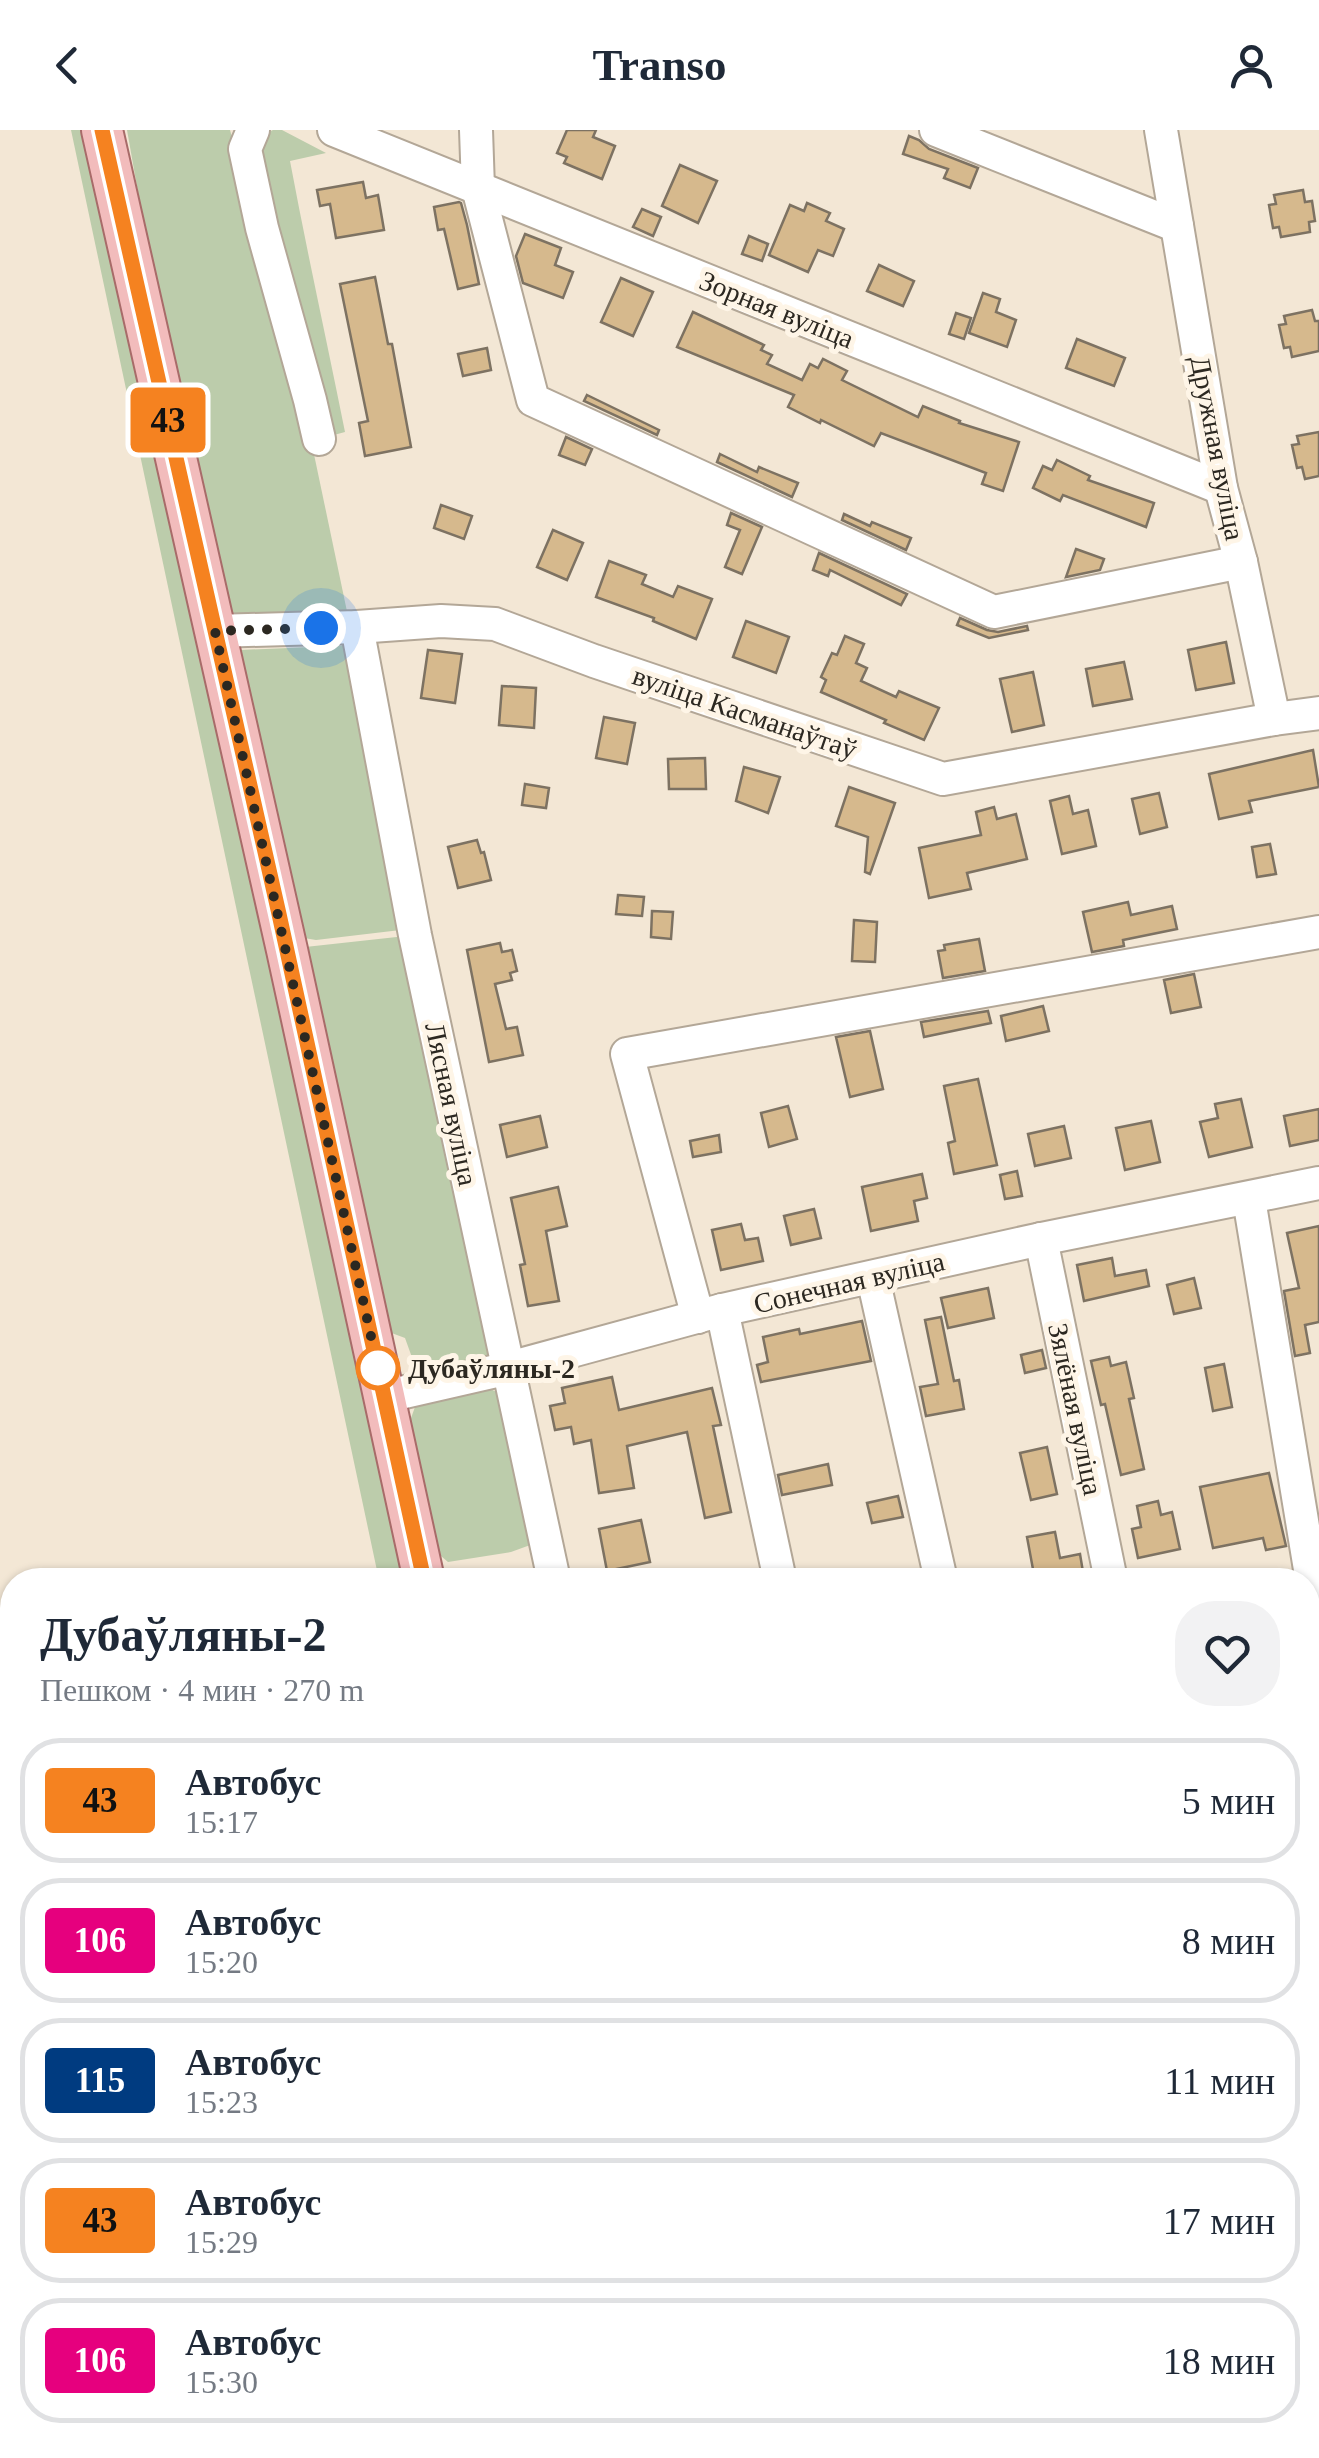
<!DOCTYPE html>
<html lang="ru">
<meta charset="utf-8">
<style>
body{margin:0;font-family:Georgia,serif;background:#f2f2f3;color:#1f2937;height:100vh;display:flex;flex-direction:column;font-size:38px;white-space:nowrap}
*{box-sizing:border-box;margin:0}
p{font-size:32px;color:#747a83}
.icon{flex:none;width:55px;height:55px;fill:none;stroke:currentColor;stroke-width:2;stroke-linecap:round;stroke-linejoin:round}
.map{position:relative;flex:1;overflow:hidden}
.drawer{position:absolute;left:0px;top:1438px;width:1320px;height:892px;display:flex;flex-direction:column;background:#fff;border-radius:40px 40px 0 0;box-shadow:0 2px 8px #0004}
.drawer>*{flex:none}
.badge{padding:0 20px;border-radius:8px;font-size:35px;line-height:65px}
.you{position:absolute;width:50px;height:50px;margin:-25px;border:8px solid #fff;border-radius:50%;background:#1a73e8;box-shadow:0 0 0 15px #1a73e833}
.map>.badge{position:absolute;translate:-50% -50%;box-shadow:0 0 0 5px #fff}
.round{display:grid;place-items:center;flex:none;width:105px;height:105px;border-radius:40px;background:#f2f2f3}
.headline{display:flex;align-items:center;justify-content:space-between;height:170px;padding:0 40px}
h1{font-size:48px;font-weight:700;line-height:75px}
ul{padding:0;list-style:none}
li{display:flex;align-items:center;gap:30px;height:125px;margin:0 20px 15px;padding:0 20px;border:5px solid #e0e1e3;border-radius:40px}
li div{flex:1}
li b{display:block;font-size:38px}
li em{font-style:normal}
li .badge{min-width:110px;font-weight:700;text-align:center}
header{display:flex;justify-content:space-between;align-items:center;height:130px;padding:0 40px;background:#fff;font-size:45px;font-weight:700}
.map>svg:first-child{display:block}
</style>
<header><svg class="icon" aria-label="back" viewBox="0 0 24 24"><path d="M15 5l-7 7 7 7"/></svg>Transo<svg class="icon" aria-label="person" viewBox="0 0 24 24"><circle cx="12" cy="8" r="4"/><path d="M4 21q1-7 8-7t8 7"/></svg></header>
<div class="map">
<svg width="1319" height="2328" viewBox="0 0 1319 2328">
<rect width="100%" height="100%" fill="#f3e7d5"/>
<!-- green -->
<g fill="#bcccab">
<path d="M 71,0 L 102,0 L 287,819 L 415,805 L 509,1238 L 423,1258 L 405,1208 L 370,1195 L 422,1450 L 379,1450 Z"/>
<path d="M 127,0 L 230,0 L 294,229 L 349,491 L 223,490 L 172,254 Z"/>
<path d="M 273,0 L 282,0 L 326,23 L 290,31 C 307,122 327,212 345,302 L 319,309 L 253,18 L 261,6 Z"/>
<path d="M 356,515 L 409,799 L 316,810 L 304,808 L 241,520 Z"/>
<path d="M 488,1258 L 501,1264 L 533,1414 L 511,1422 L 448,1432 L 427,1414 L 406,1302 L 415,1277 L 430,1270 Z"/>
<path d="M 633,2318 L 725,2318 L 728,2328 L 635,2328 Z"/>
</g>
<!-- building -->
<g fill="#d6b98d" stroke="#7d7262" stroke-width="2.5">
<path d="M 567,0 L 596,0 L 593,7 L 615,16 L 602,49 L 564,33 L 567,27 L 557,23 Z"/>
<path d="M 909,6 L 919,10 L 929,19 L 978,38 L 970,58 L 944,48 L 948,39 L 903,24 Z"/>
<path d="M 680,35 L 717,51 L 698,93 L 662,76 Z"/>
<path d="M 363,52 L 366,68 L 378,65 L 384,100 L 336,108 L 330,74 L 320,76 L 317,60 Z"/>
<path d="M 1303,60 L 1305,72 L 1312,71 L 1315,91 L 1309,92 L 1310,102 L 1281,107 L 1279,97 L 1273,98 L 1269,75 L 1276,74 L 1274,65 Z"/>
<path d="M 459,72 L 461,73 L 467,95 L 479,154 L 458,159 L 444,99 L 438,100 L 434,77 Z"/>
<path d="M 807,73 L 830,83 L 826,91 L 844,99 L 833,126 L 818,120 L 808,142 L 769,125 L 790,75 L 804,81 Z"/>
<path d="M 642,79 L 661,87 L 653,106 L 633,97 Z"/>
<path d="M 525,104 L 561,118 L 555,135 L 573,142 L 563,168 L 523,153 L 516,126 Z"/>
<path d="M 749,106 L 768,114 L 762,131 L 742,124 Z"/>
<path d="M 879,135 L 914,151 L 903,176 L 867,161 Z"/>
<path d="M 375,147 L 388,214 L 392,214 L 411,317 L 365,326 L 359,293 L 368,291 L 340,154 Z"/>
<path d="M 621,148 L 653,162 L 633,206 L 601,192 Z"/>
<path d="M 983,163 L 1000,169 L 996,182 L 1016,190 L 1007,217 L 969,203 Z"/>
<path d="M 1312,180 L 1315,191 L 1319,191 L 1319,221 L 1292,227 L 1290,217 L 1284,218 L 1279,195 L 1286,194 L 1284,186 Z"/>
<path d="M 693,182 L 764,215 L 761,220 L 772,225 L 767,234 L 802,250 L 810,234 L 818,238 L 823,229 L 847,241 L 842,250 L 918,287 L 923,276 L 960,291 L 959,293 L 1019,312 L 1003,361 L 982,354 L 986,343 L 881,303 L 874,316 L 821,290 L 820,293 L 788,277 L 794,265 L 677,217 Z"/>
<path d="M 956,183 L 971,188 L 964,209 L 949,204 Z"/>
<path d="M 1077,209 L 1125,228 L 1114,256 L 1066,238 Z"/>
<path d="M 487,218 L 491,240 L 463,246 L 458,224 Z"/>
<path d="M 587,265 L 659,300 L 657,305 L 584,271 Z"/>
<path d="M 1319,302 L 1319,346 L 1305,349 L 1302,337 L 1297,338 L 1292,315 L 1299,314 L 1297,306 Z"/>
<path d="M 566,307 L 592,319 L 585,335 L 559,325 Z"/>
<path d="M 720,324 L 757,342 L 759,337 L 798,353 L 792,367 L 717,332 Z"/>
<path d="M 1057,330 L 1090,346 L 1088,350 L 1154,373 L 1146,397 L 1063,365 L 1060,371 L 1033,358 L 1043,336 L 1052,340 Z"/>
<path d="M 441,375 L 472,386 L 464,409 L 434,398 Z"/>
<path d="M 731,383 L 762,397 L 742,444 L 725,437 L 740,400 L 727,395 Z"/>
<path d="M 844,384 L 870,396 L 872,392 L 911,408 L 906,420 L 842,390 Z"/>
<path d="M 553,400 L 583,413 L 567,450 L 537,437 Z"/>
<path d="M 1076,419 L 1104,429 L 1100,440 L 1066,447 Z"/>
<path d="M 819,423 L 907,464 L 901,475 L 830,440 L 828,446 L 813,440 Z"/>
<path d="M 609,431 L 646,445 L 642,454 L 673,467 L 678,456 L 712,469 L 696,509 L 653,491 L 654,488 L 596,467 Z"/>
<path d="M 960,488 L 987,500 L 998,502 L 1027,496 L 1028,500 L 989,508 L 957,495 Z"/>
<path d="M 746,491 L 789,507 L 776,543 L 733,527 Z"/>
<path d="M 845,506 L 864,514 L 856,533 L 867,538 L 861,551 L 896,567 L 899,561 L 939,578 L 924,610 L 884,593 L 886,590 L 821,562 L 826,550 L 821,547 L 832,523 L 837,525 Z"/>
<path d="M 1226,512 L 1234,553 L 1196,560 L 1188,520 Z"/>
<path d="M 428,520 L 462,524 L 455,573 L 421,568 Z"/>
<path d="M 1124,532 L 1132,569 L 1093,576 L 1086,539 Z"/>
<path d="M 1033,542 L 1044,595 L 1012,602 L 1000,549 Z"/>
<path d="M 502,556 L 536,558 L 534,598 L 499,595 Z"/>
<path d="M 604,587 L 635,593 L 627,634 L 596,628 Z"/>
<path d="M 1313,620 L 1319,657 L 1249,671 L 1252,682 L 1219,689 L 1209,644 Z"/>
<path d="M 705,628 L 706,659 L 669,659 L 668,629 Z"/>
<path d="M 744,637 L 780,647 L 768,683 L 736,671 Z"/>
<path d="M 525,654 L 549,658 L 546,678 L 522,675 Z"/>
<path d="M 849,657 L 895,673 L 870,744 L 865,742 L 868,707 L 836,696 Z"/>
<path d="M 1159,663 L 1167,697 L 1140,704 L 1132,669 Z"/>
<path d="M 1069,666 L 1073,684 L 1088,680 L 1096,716 L 1062,724 L 1050,671 Z"/>
<path d="M 994,677 L 997,689 L 1016,684 L 1027,729 L 967,743 L 971,759 L 929,768 L 919,718 L 981,705 L 976,682 Z"/>
<path d="M 477,710 L 481,723 L 484,722 L 491,750 L 458,758 L 448,717 Z"/>
<path d="M 1270,714 L 1276,744 L 1257,747 L 1252,717 Z"/>
<path d="M 618,765 L 644,767 L 642,786 L 616,784 Z"/>
<path d="M 1128,772 L 1131,785 L 1172,776 L 1177,799 L 1123,810 L 1124,816 L 1092,822 L 1083,782 Z"/>
<path d="M 652,781 L 673,782 L 671,809 L 651,807 Z"/>
<path d="M 854,790 L 877,792 L 875,832 L 852,831 Z"/>
<path d="M 979,809 L 985,841 L 943,848 L 938,821 L 945,820 L 944,815 Z"/>
<path d="M 500,813 L 502,822 L 512,820 L 517,841 L 510,843 L 512,850 L 495,854 L 506,899 L 517,897 L 523,925 L 489,932 L 467,820 Z"/>
<path d="M 1194,844 L 1201,877 L 1171,883 L 1164,850 Z"/>
<path d="M 1043,876 L 1049,901 L 1006,911 L 1001,886 Z"/>
<path d="M 988,881 L 991,893 L 924,907 L 921,892 Z"/>
<path d="M 870,901 L 883,959 L 850,967 L 836,907 Z"/>
<path d="M 978,949 L 997,1035 L 954,1044 L 948,1013 L 955,1011 L 944,956 Z"/>
<path d="M 1241,969 L 1252,1017 L 1209,1027 L 1200,992 L 1218,988 L 1215,974 Z"/>
<path d="M 788,976 L 797,1009 L 769,1017 L 761,983 Z"/>
<path d="M 1319,979 L 1319,1010 L 1290,1016 L 1284,986 Z"/>
<path d="M 540,986 L 547,1017 L 507,1027 L 500,995 Z"/>
<path d="M 1151,991 L 1160,1032 L 1125,1040 L 1116,998 Z"/>
<path d="M 1064,996 L 1071,1028 L 1035,1036 L 1028,1004 Z"/>
<path d="M 719,1005 L 721,1022 L 693,1027 L 690,1011 Z"/>
<path d="M 1017,1041 L 1022,1066 L 1005,1069 L 1000,1045 Z"/>
<path d="M 922,1044 L 927,1068 L 914,1071 L 918,1091 L 871,1101 L 862,1057 Z"/>
<path d="M 558,1057 L 567,1096 L 546,1101 L 559,1171 L 528,1176 L 520,1135 L 525,1134 L 511,1068 Z"/>
<path d="M 814,1079 L 821,1108 L 791,1115 L 784,1086 Z"/>
<path d="M 741,1094 L 745,1110 L 758,1108 L 763,1131 L 721,1140 L 712,1100 Z"/>
<path d="M 1319,1096 L 1319,1192 L 1305,1195 L 1310,1223 L 1295,1226 L 1284,1161 L 1299,1158 L 1287,1103 Z"/>
<path d="M 1112,1128 L 1115,1146 L 1146,1140 L 1149,1156 L 1084,1171 L 1077,1135 Z"/>
<path d="M 1194,1148 L 1201,1178 L 1174,1184 L 1167,1155 Z"/>
<path d="M 988,1158 L 994,1188 L 948,1198 L 941,1168 Z"/>
<path d="M 941,1187 L 954,1251 L 959,1250 L 964,1279 L 926,1286 L 920,1257 L 938,1254 L 925,1190 Z"/>
<path d="M 862,1191 L 871,1231 L 761,1252 L 757,1235 L 768,1232 L 763,1207 L 799,1199 L 800,1204 Z"/>
<path d="M 1042,1220 L 1046,1238 L 1025,1243 L 1021,1225 Z"/>
<path d="M 1109,1227 L 1111,1236 L 1126,1232 L 1134,1268 L 1129,1269 L 1144,1339 L 1121,1345 L 1105,1274 L 1101,1275 L 1091,1231 Z"/>
<path d="M 1224,1234 L 1232,1277 L 1213,1281 L 1205,1238 Z"/>
<path d="M 612,1247 L 619,1280 L 712,1258 L 721,1295 L 713,1296 L 731,1382 L 705,1388 L 687,1302 L 627,1316 L 634,1358 L 599,1363 L 591,1310 L 574,1314 L 571,1297 L 555,1300 L 550,1276 L 565,1273 L 562,1258 Z"/>
<path d="M 1047,1317 L 1057,1364 L 1031,1370 L 1020,1323 Z"/>
<path d="M 828,1334 L 832,1355 L 782,1365 L 778,1345 Z"/>
<path d="M 1269,1343 L 1286,1416 L 1266,1420 L 1263,1408 L 1213,1418 L 1200,1357 Z"/>
<path d="M 898,1366 L 903,1387 L 872,1393 L 867,1373 Z"/>
<path d="M 1158,1371 L 1161,1385 L 1172,1382 L 1180,1419 L 1138,1428 L 1132,1399 L 1141,1397 L 1137,1376 Z"/>
<path d="M 641,1390 L 650,1432 L 607,1441 L 599,1399 Z"/>
<path d="M 1055,1402 L 1060,1428 L 1080,1424 L 1084,1448 L 1035,1450 L 1027,1407 Z"/>
</g>
<g fill="none" stroke-linecap="round" stroke-linejoin="round">
<!-- minor casing -->
<g stroke="#b3a797" stroke-width="36">
<g id="minor">
<path d="M 253,0 L 245,19 L 262,98 L 310,270 L 319,309"/>
<path d="M 334,0 L 1221,358"/>
<path d="M 476,0 L 478,58 L 533,270 L 994,482 L 1241,432"/>
<path d="M 936,0 L 1177,96"/>
<path d="M 1161,0 L 1221,358 L 1241,432 L 1274,589"/>
<path d="M 357,497 L 415,805 L 554,1450"/>
<path d="M 215,501 L 357,497 L 441,491 L 495,494 L 594,531 L 943,649 L 1274,589 L 1319,583"/>
<path d="M 1249,1069 L 1319,1494"/>
<path d="M 1041,1109 L 1111,1450"/>
<path d="M 873,1148 L 941,1450"/>
<path d="M 722,1180 L 780,1450"/>
<path d="M 698,1187 L 627,924 L 1319,802"/>
<path d="M 383,1267 L 509,1238 L 722,1180 L 1041,1109 L 1319,1053"/>
<path d="M 736,2318 L 739,2328"/>
<path d="M 951,2318 L 953,2328"/>
<path d="M 1115,2318 L 1118,2328"/>
<path d="M 1291,2318 L 1293,2328"/>
</g>
</g>
<!-- major casing -->
<g stroke="#a86b69" stroke-width="44">
<g id="major">
<path d="M 102,0 L 287,820 L 424,1450"/>
<path d="M 607,2318 L 609,2328"/>
</g>
</g>
<!-- minor -->
<use href="#minor" stroke="#fff" stroke-width="32"/>
<!-- major -->
<use href="#major" stroke="#f2bcbc" stroke-width="40"/>
</g>
<g fill="none" stroke-linecap="round" stroke-linejoin="round">
<!-- line casing -->
<g stroke="#fff" stroke-width="22">
<path id="line" d="M 102,0 L 279,784 L 424,1450"/>
</g>
<!-- line -->
<use href="#line" stroke="#f58220" stroke-width="15"/>
<!-- walk -->
<path stroke="#2c2821" stroke-width="10" stroke-dasharray="0 18" d="M 321,498 L 215,501 L 378,1238"/>
</g>
<!-- markers -->
<circle fill="#fff" stroke="#f58220" stroke-width="5" cx="378" cy="1238" r="20"/>
<g text-anchor="middle" stroke-width="10" stroke-linejoin="round" paint-order="stroke">
<!-- street labels -->
<g font-size="28" fill="#2c2821" stroke="#fef5e7">
<text transform="translate(777 179) rotate(22)" y="10">Зорная вуліца</text>
<text transform="translate(1218 318) rotate(79)" y="10">Дружная вуліца</text>
<text transform="translate(745 582) rotate(19)" y="10">вуліца Касманаўтаў</text>
<text transform="translate(452 974) rotate(78)" y="10">Лясная вуліца</text>
<text transform="translate(849 1152) rotate(-13)" y="10">Сонечная вуліца</text>
<text transform="translate(1076 1279) rotate(78)" y="10">Зялёная вуліца</text>
</g>
<!-- stop labels -->
<g font-size="28" font-weight="bold" fill="#2c2821" stroke="#fef5e7" text-anchor="start">
<text x="408" y="1248">Дубаўляны-2</text>
</g>
</g>
</svg>
<div class="you" style="left:321px;top:498px"></div>
<b class="badge" style="left:168px;top:290px;background:#f58220;color:#111">43</b>
<section class="drawer">
<div class="headline"><div><h1>Дубаўляны-2</h1><p>Пешком · 4 мин · 270 m</p></div><a class="round"><svg class="icon" aria-label="heart" viewBox="0 0 24 24"><path d="M12 20l-8-8c-3-5 5-10 8-4 3-6 11-1 8 4z"/></svg></a></div>
<ul>
<li><span class="badge" style="background:#f58220;color:#111">43</span><div><b>Автобус</b><p>15:17</p></div><em>5 мин</em></li>
<li><span class="badge" style="background:#e6007e;color:#fff">106</span><div><b>Автобус</b><p>15:20</p></div><em>8 мин</em></li>
<li><span class="badge" style="background:#003b80;color:#fff">115</span><div><b>Автобус</b><p>15:23</p></div><em>11 мин</em></li>
<li><span class="badge" style="background:#f58220;color:#111">43</span><div><b>Автобус</b><p>15:29</p></div><em>17 мин</em></li>
<li><span class="badge" style="background:#e6007e;color:#fff">106</span><div><b>Автобус</b><p>15:30</p></div><em>18 мин</em></li>
</ul>
</section>
</div>
